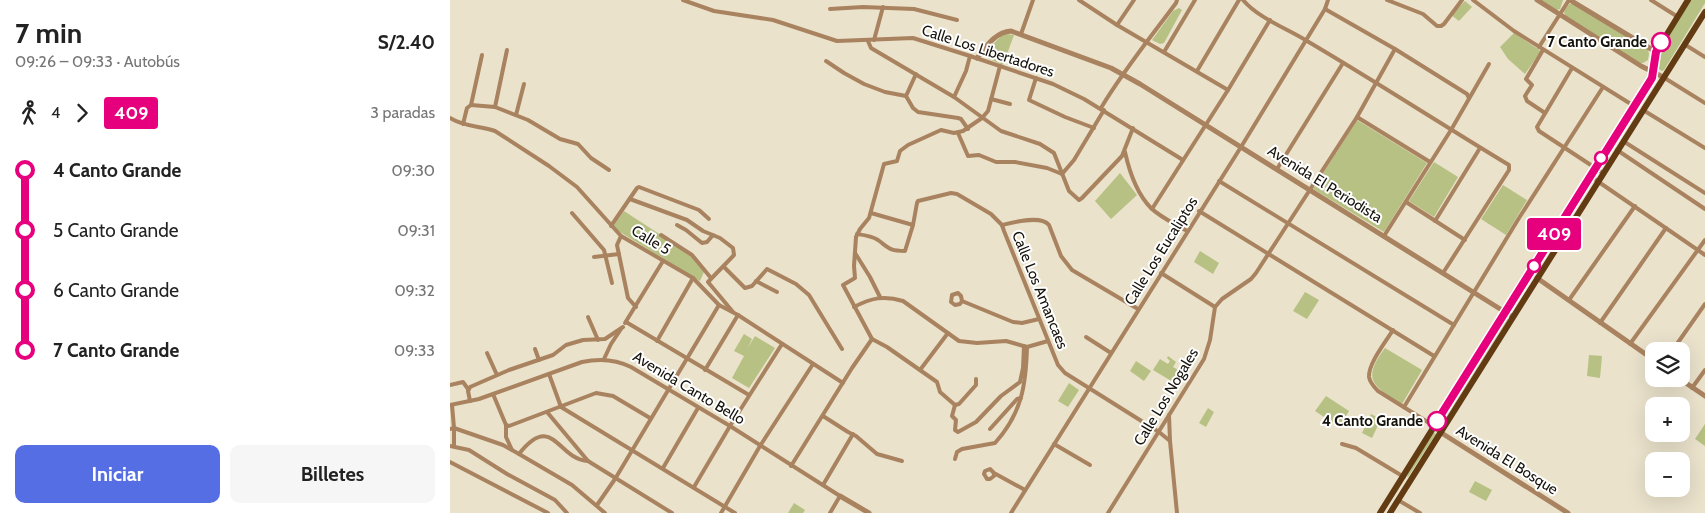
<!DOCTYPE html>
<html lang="es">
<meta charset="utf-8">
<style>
body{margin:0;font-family:Cabin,sans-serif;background:#f6f6f6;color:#222;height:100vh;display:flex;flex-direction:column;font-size:19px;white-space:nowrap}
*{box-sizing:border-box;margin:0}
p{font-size:16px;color:#767676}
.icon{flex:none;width:28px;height:28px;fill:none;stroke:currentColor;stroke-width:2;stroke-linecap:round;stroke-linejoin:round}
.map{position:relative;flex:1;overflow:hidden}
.details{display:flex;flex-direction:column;background:#fff;width:450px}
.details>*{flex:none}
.badge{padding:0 10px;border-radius:4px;font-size:18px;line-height:32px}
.buttons{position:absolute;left:1195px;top:342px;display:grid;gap:10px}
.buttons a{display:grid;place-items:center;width:45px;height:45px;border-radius:10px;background:#fff;box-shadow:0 5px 20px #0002;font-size:25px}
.map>.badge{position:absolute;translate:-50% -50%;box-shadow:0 0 0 2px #fff}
.legs{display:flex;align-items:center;gap:8px;height:55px;padding:0 15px;font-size:16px}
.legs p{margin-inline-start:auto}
.head{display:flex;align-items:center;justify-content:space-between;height:85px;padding:0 15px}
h1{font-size:28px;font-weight:700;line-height:38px}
.cta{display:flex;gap:10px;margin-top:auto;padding:10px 15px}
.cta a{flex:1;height:58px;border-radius:10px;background:#556ee3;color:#fff;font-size:20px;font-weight:700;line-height:58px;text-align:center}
.cta a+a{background:#f6f6f6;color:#222}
ul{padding:0 15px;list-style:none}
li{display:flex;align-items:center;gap:18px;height:60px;font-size:19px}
li i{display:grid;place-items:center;width:8px;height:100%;margin:0 6px;background:currentColor}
li i::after{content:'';width:12px;height:12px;margin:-6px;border:4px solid;border-radius:50%;background:#fff}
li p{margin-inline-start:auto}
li:first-child i{background:linear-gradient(#0000 50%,currentColor 0)}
li:last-child i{background:linear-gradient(currentColor 50%,#0000 0)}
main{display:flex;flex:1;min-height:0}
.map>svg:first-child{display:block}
</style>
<main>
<section class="details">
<div class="head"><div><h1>7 min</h1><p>09:26 – 09:33 · Autobús</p></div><b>S/2.40</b></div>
<div class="legs"><svg class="icon" aria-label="walk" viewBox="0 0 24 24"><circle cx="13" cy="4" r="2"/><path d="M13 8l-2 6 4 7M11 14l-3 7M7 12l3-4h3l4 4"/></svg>4<svg class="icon" aria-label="forward" viewBox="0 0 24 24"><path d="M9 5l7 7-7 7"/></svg><b class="badge" style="background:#e6007e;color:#fff">409</b><p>3 paradas</p></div>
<ul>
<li><i style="color:#e6007e"></i><b>4 Canto Grande</b><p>09:30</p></li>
<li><i style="color:#e6007e"></i><span>5 Canto Grande</span><p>09:31</p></li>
<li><i style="color:#e6007e"></i><span>6 Canto Grande</span><p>09:32</p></li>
<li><i style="color:#e6007e"></i><b>7 Canto Grande</b><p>09:33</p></li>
</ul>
<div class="cta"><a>Iniciar</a><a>Billetes</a></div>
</section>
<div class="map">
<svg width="1255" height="513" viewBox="0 0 1255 513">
<rect width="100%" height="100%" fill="#eae2cb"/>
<!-- green -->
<g fill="#b7c184">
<path d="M 1090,0 L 1113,0 L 1110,9 L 1107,10 Z"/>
<path d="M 1240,0 L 1255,0 L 1255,3 L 1214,70 L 1212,71 L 1209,69 L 1207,55 Z"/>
<path d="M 1015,1 L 1022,7 L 1009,21 L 1001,15 Z"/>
<path d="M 1119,4 L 1124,4 L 1198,50 L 1199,54 L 1198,60 L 1193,63 L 1190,63 L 1115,16 L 1114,11 Z"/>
<path d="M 729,8 L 732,10 L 714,43 L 710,44 L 702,40 L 723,11 Z"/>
<path d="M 1064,33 L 1091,51 L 1075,74 L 1058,59 L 1050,47 Z"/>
<path d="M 557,34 L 564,35 L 553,65 L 532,56 L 551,36 Z"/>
<path d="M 907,120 L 977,163 L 934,232 L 863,189 Z"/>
<path d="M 984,162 L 1008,177 L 984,217 L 959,201 Z"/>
<path d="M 670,173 L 687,195 L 661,219 L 645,201 Z"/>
<path d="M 1142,179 L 1144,181 L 1062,311 L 1060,309 Z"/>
<path d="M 1053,185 L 1077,200 L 1056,235 L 1031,219 Z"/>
<path d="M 174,211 L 240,254 L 254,272 L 250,281 L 165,229 L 164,225 Z"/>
<path d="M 750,251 L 769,263 L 763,274 L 744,262 Z"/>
<path d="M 855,292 L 869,300 L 857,319 L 843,311 Z"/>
<path d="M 1055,316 L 1058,319 L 989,429 L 986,426 Z"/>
<path d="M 294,334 L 302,339 L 297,349 L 305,336 L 325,348 L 299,388 L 282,378 L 294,356 L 284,351 Z"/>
<path d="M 935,348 L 972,370 L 952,404 C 923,386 911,380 935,348 Z"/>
<path d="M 1139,355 L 1152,356 L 1150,378 L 1137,376 Z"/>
<path d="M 718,356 L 726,362 L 723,367 L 730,371 L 723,382 L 703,370 L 710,359 L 718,364 L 720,361 L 717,358 Z"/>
<path d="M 686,361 L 701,371 L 694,381 L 680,371 Z"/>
<path d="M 619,383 L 629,390 L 618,407 L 608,401 Z"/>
<path d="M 876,396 L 899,411 L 889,427 L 865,411 Z"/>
<path d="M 758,408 L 764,412 L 756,427 L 749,423 Z"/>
<path d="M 921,414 L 931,419 L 922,438 L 912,433 Z"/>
<path d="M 1255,424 L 1255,446 L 1245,439 Z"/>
<path d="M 983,432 L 986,434 L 958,477 L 957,476 Z"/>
<path d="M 1025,481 L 1042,490 L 1036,501 L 1019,492 Z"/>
<path d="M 344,503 L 355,510 L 353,513 L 338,513 Z"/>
</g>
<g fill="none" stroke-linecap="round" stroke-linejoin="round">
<!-- minor -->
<g stroke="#a98360" stroke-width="4">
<path d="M 233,0 L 264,11 L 323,20 L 387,41 L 463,38 L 520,56 L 603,84 L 634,99 L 733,160"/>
<path d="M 629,0 L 667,25 L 778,90"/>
<path d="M 793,0 C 808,18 838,29 857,41 C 925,81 991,124 1059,165 L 1059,170 L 993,273"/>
<path d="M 937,0 L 973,14 L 987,26 L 991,26 L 994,24 L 1012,0"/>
<path d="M 1023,0 L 1064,31 L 1184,106"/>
<path d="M 1201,0 L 1228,17"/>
<path d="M 380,9 L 413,7 L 464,9 L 507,20"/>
<path d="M 875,9 L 945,49 L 1017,94 L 1019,98"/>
<path d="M 667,25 L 684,0"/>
<path d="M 571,34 L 583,0"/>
<path d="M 424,40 L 433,7"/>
<path d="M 418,41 L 421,48 L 504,97 L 551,131 L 590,144 L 604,153 L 619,191 L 629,200 L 632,198 L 672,156 L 683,128"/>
<path d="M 1234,44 L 1255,57"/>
<path d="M 1089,47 L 1119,0"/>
<path d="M 1093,50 L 1076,79 L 1082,85 L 1075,96 L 1077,101 L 1095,113"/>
<path d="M 714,52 L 745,0"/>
<path d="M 376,61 L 394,73 L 414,84 L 435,92 L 456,96"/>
<path d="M 1122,68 L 1087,127 L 1089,131 L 1153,173"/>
<path d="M 747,71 L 789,0"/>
<path d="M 466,74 L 456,96 L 463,108 L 468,112 L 508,118 L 511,119 L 518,129"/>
<path d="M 1213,77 L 1255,103"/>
<path d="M 586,78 L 579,100 L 615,117 L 644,128"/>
<path d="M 504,97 L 516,71 L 520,56"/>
<path d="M 541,99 L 560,104"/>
<path d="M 21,105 L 45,107 L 78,120 L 110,139 L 128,144 L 141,158 L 159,170"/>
<path d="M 45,107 L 57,50"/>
<path d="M 651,108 C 673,71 700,38 726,3 L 727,0"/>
<path d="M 1193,110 L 1255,148"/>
<path d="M 66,115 L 74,84"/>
<path d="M 907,117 L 980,162"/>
<path d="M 0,118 C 14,127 30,126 45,131 L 99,166 L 127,187 L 171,236 L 243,278 L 269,305 L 288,315 L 393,383"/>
<path d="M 13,124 L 17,108 L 21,105 L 32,55"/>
<path d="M 508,133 L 518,156 L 529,155 L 546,162 L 565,162 L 597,168 L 612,174"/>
<path d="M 1173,141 L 1255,193"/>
<path d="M 1167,150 L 1255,209"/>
<path d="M 675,152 C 679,170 687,194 701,208 C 710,217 725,224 737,231"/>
<path d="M 827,169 L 893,63"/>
<path d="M 612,174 L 624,160 L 654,110"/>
<path d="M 1140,176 L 1255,255"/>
<path d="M 769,181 L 1004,325"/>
<path d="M 180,199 L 237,220 L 253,231 L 270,238 L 283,248 L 284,255 L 258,282 L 283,312"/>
<path d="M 956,202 L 1015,240"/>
<path d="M 702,209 L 778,90 L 820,20"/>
<path d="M 749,211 L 984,356"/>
<path d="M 122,213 L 154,250 L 162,283"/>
<path d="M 421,213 L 463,225"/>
<path d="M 985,221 L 1030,148"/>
<path d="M 227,225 L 236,230 L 252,243 L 257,242 L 263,235"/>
<path d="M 552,225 C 564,222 591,215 599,225 L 611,256 L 622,270 L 688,309"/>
<path d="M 161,226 L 187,188 L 189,187 L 249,210 L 259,219"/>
<path d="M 407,234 C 414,235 422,236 428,240 C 439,248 439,251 455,251 L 463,225 L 467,203 L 468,201 L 501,193 L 507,194 L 541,214 L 552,225 L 554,231 L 608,365 L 615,373 L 709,432 L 720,441"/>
<path d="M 211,235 L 242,255 L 261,278"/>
<path d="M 171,236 L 167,245 L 178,298 L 186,307"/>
<path d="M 934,236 L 1001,130 L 1039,64"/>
<path d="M 405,253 L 420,277 L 430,297"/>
<path d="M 144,257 L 169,254"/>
<path d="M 274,267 L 295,288 L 302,286 L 317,269 L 346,284 L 359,295 L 392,349"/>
<path d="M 711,273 L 765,307"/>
<path d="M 306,281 L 327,292"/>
<path d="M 1119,300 L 1185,206"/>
<path d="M 512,301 L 511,296 L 508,293 L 502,295 L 501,302 L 505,305 L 510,304 L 512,301 L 563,322 L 572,323 L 589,319"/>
<path d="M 404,307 C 421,298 434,295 453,301 L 509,341 L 527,343 L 556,341 L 577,347 L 598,341"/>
<path d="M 138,317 L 148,340"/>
<path d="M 176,322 L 299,395"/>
<path d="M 175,323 L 213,261"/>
<path d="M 1150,323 L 1216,228"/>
<path d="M 943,330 C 936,341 918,364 919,377 C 920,383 924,387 928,391 L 984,426"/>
<path d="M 636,337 L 661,353"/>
<path d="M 207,341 L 243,278"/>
<path d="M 1180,344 L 1255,240"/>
<path d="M 85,349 L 89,360"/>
<path d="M 1222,351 L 1255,304"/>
<path d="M 37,353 L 47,375"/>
<path d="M 154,359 L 161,344 L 171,329"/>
<path d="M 255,370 L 288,315"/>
<path d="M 470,370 L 498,333"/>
<path d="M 99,374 L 111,407 L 285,513"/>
<path d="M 526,379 L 526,385 L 509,404 L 505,405 L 490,392 L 487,382 L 437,347 L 422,339 L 393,285 L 405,278 L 404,266 L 406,237 L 410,229 L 419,218 L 434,164 L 447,161 L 450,151 L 458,145 L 491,130 L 504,133 L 513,131 L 532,118 L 538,111 L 550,66"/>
<path d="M 0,385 L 13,382 L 18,389"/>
<path d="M 1242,388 L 1255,370"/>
<path d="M 43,394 L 56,425 L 56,437 L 62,450"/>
<path d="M 20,401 L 18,391 L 20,387 L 59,370 L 103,355 L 116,345 L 133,340 L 155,339 L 173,327"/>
<path d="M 0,405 L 29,399 L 132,362 C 150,358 165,359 181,367 L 280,426 L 390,496 L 380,513"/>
<path d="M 2,405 L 4,428 L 4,446"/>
<path d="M 505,405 L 502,416 L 506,420 L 505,430 L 508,432 L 526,422 L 551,396 L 570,382 L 573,368 L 574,346"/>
<path d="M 954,407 L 1069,218 L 1153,87"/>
<path d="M 97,412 L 138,461 L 222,513"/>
<path d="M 719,415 L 720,441 L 727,513"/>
<path d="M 373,416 L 398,432 L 406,436 L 427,454 L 452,461"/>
<path d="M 56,425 L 59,426 L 146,393 L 163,396 L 200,418"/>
<path d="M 0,429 L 4,428 L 53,445 L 69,454 L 122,485 L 155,513"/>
<path d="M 540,429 L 567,399 L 571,398"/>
<path d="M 604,444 L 640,465"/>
<path d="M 892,444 L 906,448 L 954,477"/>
<path d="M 0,446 L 19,450 L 57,474 L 94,494 L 105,500 L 117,513"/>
<path d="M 69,454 C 103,411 108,460 138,461"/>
<path d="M 505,459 L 507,452 L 512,449 L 545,443 C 572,413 576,385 577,347"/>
<path d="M 0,462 L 98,513"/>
<path d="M 341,466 L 402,368 L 422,339"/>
<path d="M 213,468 L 248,408"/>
<path d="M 544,473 L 544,476 L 540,479 L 537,479 L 534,474 L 535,471 L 540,469 L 544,473 L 575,490"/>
<path d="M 373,485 L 403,434"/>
<path d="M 244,487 L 280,426 L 332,344"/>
<path d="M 948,500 L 970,513"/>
<path d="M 147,505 L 165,479 L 269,305"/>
<path d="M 271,513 L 310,446 L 363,364"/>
<path d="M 561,513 L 791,147 L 875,9 L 878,0"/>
<path d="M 658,513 L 754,359 L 760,340 L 765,307 L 772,299 L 801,279 L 806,273 L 907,117 L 945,49"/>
</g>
<!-- tertiary -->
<g stroke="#a98360" stroke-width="5">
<path d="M 1087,0 L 1191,66 L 1213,77"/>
<path d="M 1120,0 L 1206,52"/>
<path d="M 527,58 C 536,47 545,32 561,31 L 661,68 L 690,84 L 1063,317"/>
<path d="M 1087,278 L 1204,360"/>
<path d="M 1230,379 L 1255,396"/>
<path d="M 984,426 L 990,432 L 1118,513"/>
<path d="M 390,496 L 419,513"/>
</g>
<!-- primary -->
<g stroke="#623b13" stroke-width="6">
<path d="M 930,513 L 1202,78 L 1206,52 L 1238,0"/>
<path d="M 940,513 L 1255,12"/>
</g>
</g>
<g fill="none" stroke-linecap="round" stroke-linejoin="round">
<!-- line-1 casing -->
<g stroke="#fff" stroke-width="11">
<path id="line-1" d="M 987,421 L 1202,78 L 1206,52 L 1211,42"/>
</g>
<!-- line-1 -->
<use href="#line-1" stroke="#e6007e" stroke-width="8"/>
</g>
<!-- markers -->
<g fill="#fff" stroke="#e6007e" stroke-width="2.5">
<circle cx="1211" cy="42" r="9"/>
<circle cx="1151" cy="158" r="6"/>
<circle cx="1084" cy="266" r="6"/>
<circle cx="987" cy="421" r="9"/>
</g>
<g text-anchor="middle" stroke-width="4" stroke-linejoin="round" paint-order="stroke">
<!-- stop labels -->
<g font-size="15" font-weight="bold" fill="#15120a" stroke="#fff" text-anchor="end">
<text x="1197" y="47">7 Canto Grande</text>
<text x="973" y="426">4 Canto Grande</text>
</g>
<!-- street labels -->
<g font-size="15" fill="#15120a" stroke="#fff">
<text transform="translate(538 51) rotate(18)" y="5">Calle Los Libertadores</text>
<text transform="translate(875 184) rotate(32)" y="5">Avenida El Periodista</text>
<text transform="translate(201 240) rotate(31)" y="5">Calle 5</text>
<text transform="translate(711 251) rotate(-58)" y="5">Calle Los Eucaliptos</text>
<text transform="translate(590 290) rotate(68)" y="5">Calle Los Amancaes</text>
<text transform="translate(239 388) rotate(31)" y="5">Avenida Canto Bello</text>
<text transform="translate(716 397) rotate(-59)" y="5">Calle Los Nogales</text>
<text transform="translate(1057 460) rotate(32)" y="5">Avenida El Bosque</text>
</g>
</g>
</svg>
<div class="buttons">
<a><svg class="icon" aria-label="layers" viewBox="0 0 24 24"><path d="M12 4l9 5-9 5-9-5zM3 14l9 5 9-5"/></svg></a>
<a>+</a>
<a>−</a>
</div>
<b class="badge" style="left:1104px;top:234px;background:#e6007e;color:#fff">409</b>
</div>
</main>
